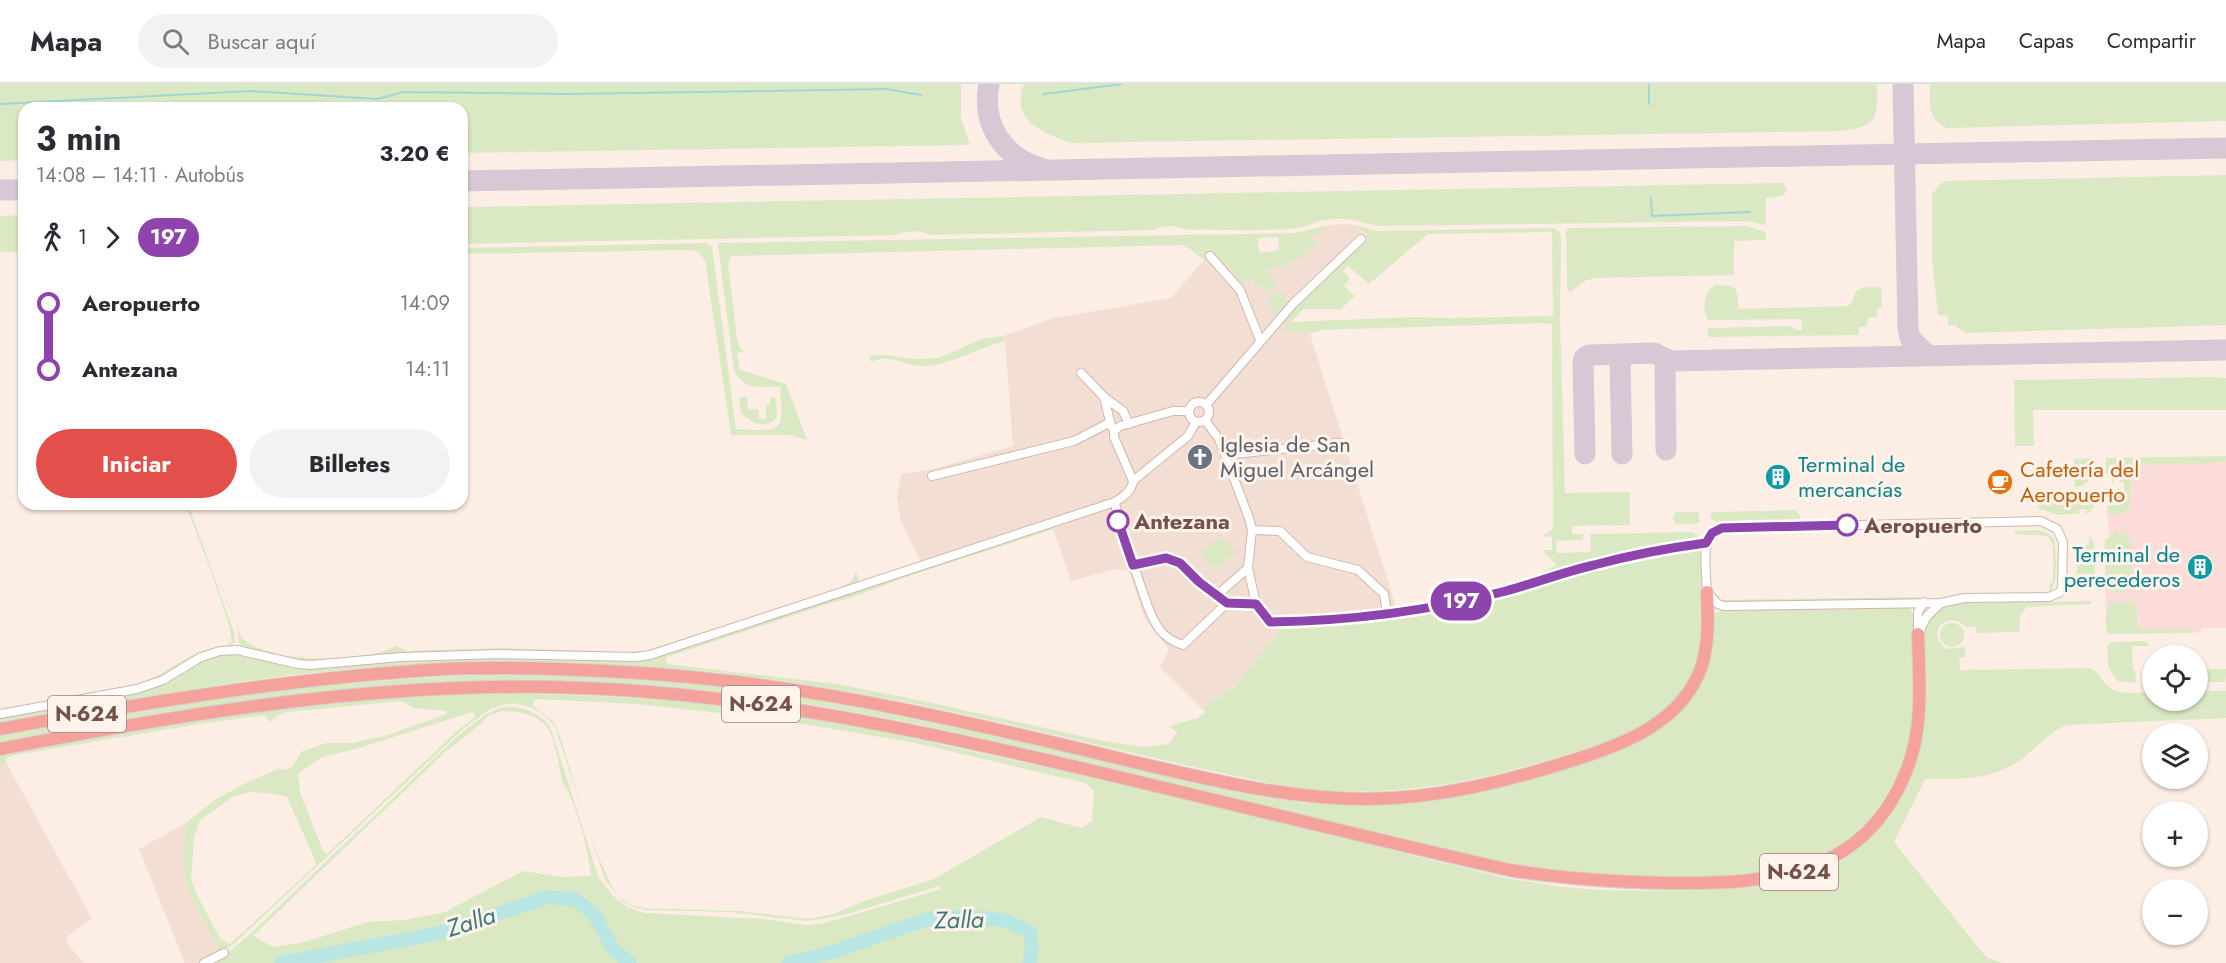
<!DOCTYPE html>
<html lang="es">
<meta charset="utf-8">
<style>
body{margin:0;font-family:Jost,sans-serif;background:#f2f2f3;color:#2b2b33;height:100vh;display:flex;flex-direction:column;font-size:22px;white-space:nowrap}
*{box-sizing:border-box;margin:0}
p{font-size:20px;color:#7c7c81}
.icon{flex:none;width:33px;height:33px;fill:none;stroke:currentColor;stroke-width:2;stroke-linecap:round;stroke-linejoin:round}
.map{position:relative;flex:1;overflow:hidden}
.panel{position:absolute;left:18px;top:18px;width:450px;height:408px;display:flex;flex-direction:column;background:#fff;border-radius:18px;box-shadow:0 2px 4px #0004}
.panel>*{flex:none}
.badge{padding:0 12px;border-radius:20px;font-size:21px;line-height:39px}
.tools{position:absolute;left:2142px;top:561px;display:grid;gap:12px}
.tools a{display:grid;place-items:center;width:66px;height:66px;border-radius:50%;background:#fff;box-shadow:0 2px 4px #0004;font-size:30px}
.map>.badge{position:absolute;translate:-50% -50%;box-shadow:0 0 0 3px #fff}
.legs{display:flex;align-items:center;gap:9px;height:66px;padding:0 18px;font-size:20px}
.legs p{margin-inline-start:auto}
.summary{display:flex;align-items:center;justify-content:space-between;height:102px;padding:0 18px}
h1{font-size:33px;font-weight:700;line-height:45px}
.action{display:flex;gap:12px;margin-top:auto;padding:12px 18px}
.action a{flex:1;height:69px;border-radius:36px;background:#e3504c;color:#fff;font-size:24px;font-weight:700;line-height:69px;text-align:center}
.action a+a{background:#f2f2f3;color:#2b2b33}
ul{padding:0 18px;list-style:none}
li{display:flex;align-items:center;gap:21px;height:66px;font-size:22px}
li i{display:grid;place-items:center;width:9px;height:100%;margin:0 8px;background:currentColor}
li i::after{content:'';width:15px;height:15px;margin:-8px;border:4px solid;border-radius:50%;background:#fff}
li p{margin-inline-start:auto}
li:first-child i{background:linear-gradient(#0000 50%,currentColor 0)}
li:last-child i{background:linear-gradient(currentColor 50%,#0000 0)}
header{display:flex;align-items:center;gap:36px;box-sizing:border-box;height:84px;padding:0 30px;background:#fff;border-bottom:2px solid #e1e1e2}
header strong{font-size:28px}
nav{display:flex;gap:33px;margin-inline-start:auto;font-size:21px}
.search{width:420px;height:54px;background:#f2f2f3;display:flex;align-items:center;gap:15px;box-sizing:border-box;padding:0 21px;border-radius:33px;color:#7c7c81;font-size:22px}
.map>svg:first-child{display:block}
</style>
<header>
<strong>Mapa</strong>
<div class="search"><svg class="icon" aria-label="search" viewBox="0 0 24 24"><circle cx="10" cy="10" r="6"/><path d="M15 15l6 6"/></svg>Buscar aquí</div>
<nav><a>Mapa</a><a>Capas</a><a>Compartir</a></nav>
</header>
<div class="map">
<svg width="2226" height="879" viewBox="0 0 2226 879">
<rect width="100%" height="100%" fill="#fceee4"/>
<!-- residential -->
<g fill="#f3ded3">
<path d="M 1351,140 L 1366,151 L 1376,151 L 1372,158 L 1294,234 L 1284,247 L 1309,247 L 1399,532 L 1280,546 L 1234,603 L 1201,624 L 1160,583 L 1169,565 L 1144,533 L 1129,487 L 1115,485 L 1071,497 L 1052,442 L 924,485 L 900,434 L 897,413 L 901,390 L 933,385 L 1013,362 L 1005,257 L 1003,252 L 1054,234 L 1171,214 L 1204,176 L 1214,172 L 1231,184 L 1241,201 L 1255,189 L 1272,183 L 1280,184 L 1306,169 L 1318,161 L 1311,152 L 1315,152 L 1328,141 Z"/>
<path d="M 7,680 L 92,835 L 69,851 L 66,858 L 84,879 L 0,879 L 0,683 Z"/>
<path d="M 186,739 L 183,780 L 188,806 L 223,872 L 212,879 L 185,879 L 139,765 Z"/>
</g>
<!-- commercial -->
<path fill="#fcdcd8" d="M 2215,377 L 2226,377 L 2226,544 L 2201,544 L 2201,548 L 2193,549 L 2192,545 L 2139,545 L 2139,529 L 2106,529 L 2105,497 L 2107,498 L 2109,506 L 2114,509 L 2120,510 L 2131,500 L 2131,458 L 2129,452 L 2115,448 L 2109,452 L 2107,430 L 2122,431 L 2129,426 L 2131,421 L 2130,381 Z"/>
<!-- green -->
<g fill="#dae9c3" fill-rule="evenodd">
<path d="M 0,0 L 961,0 L 961,34 L 970,61 L 462,69 L 462,24 L 24,24 L 24,76 L 0,77 Z"/>
<path d="M 1024,0 L 1877,0 C 1878,34 1878,42 1842,47 L 1071,59 C 1043,49 1010,37 1024,0 Z"/>
<path d="M 1930,0 L 2226,0 L 2226,37 L 1946,44 C 1927,34 1930,19 1930,0 Z"/>
<path d="M 2226,91 L 2226,241 L 1966,249 L 1957,244 L 1956,241 L 1948,241 L 1948,232 L 1938,231 L 1932,174 L 1932,111 L 1938,102 L 1945,97 Z"/>
<path d="M 1783,99 L 1787,105 C 1784,116 1774,111 1766,114 L 1766,141 L 1747,137 L 1379,142 C 1358,138 1348,132 1325,136 C 1316,137 1308,143 1298,144 C 1262,148 1224,145 1188,146 C 1175,141 1166,141 1153,146 L 931,151 C 919,145 907,147 895,151 L 462,160 L 462,123 Z"/>
<path d="M 24,131 L 24,168 L 0,168 L 0,132 Z"/>
<path d="M 1351,140 L 1376,147 L 1554,144 L 1559,148 L 1561,154 L 1560,236 L 1565,409 L 1630,408 L 1630,441 L 1574,442 L 1572,443 L 1572,450 L 1583,450 L 1583,456 L 1556,457 L 1557,469 L 1591,468 L 1590,450 L 1692,448 L 1697,451 L 1697,457 L 1484,510 L 1397,525 C 1447,515 1513,506 1557,481 L 1542,466 L 1552,466 L 1552,453 L 1542,452 L 1553,445 L 1552,240 L 1542,239 L 1321,246 L 1309,250 L 1309,247 L 1283,247 L 1287,242 L 1284,235 L 1368,151 ZM 1552,148 L 1553,232 L 1448,234 L 1414,233 L 1291,238 L 1303,225 L 1341,225 L 1355,212 L 1344,202 L 1350,195 L 1343,187 L 1348,182 L 1369,200 L 1428,150 Z"/>
<path d="M 1328,141 L 1315,152 L 1311,152 L 1318,161 C 1307,168 1294,178 1282,183 C 1277,185 1273,182 1267,185 L 1278,204 L 1265,208 L 1261,202 L 1256,204 L 1252,192 L 1241,202 L 1231,184 L 1214,172 L 1204,176 L 1190,165 L 1182,161 L 731,172 L 728,180 L 737,254 L 740,264 L 745,268 L 737,269 L 740,286 L 786,300 L 807,356 L 790,351 L 731,351 L 705,176 L 698,168 L 692,166 L 462,170 L 462,164 L 706,159 L 712,163 L 736,345 C 782,347 784,351 780,303 C 758,302 748,308 734,287 L 718,161 L 719,159 L 1296,149 ZM 1278,153 L 1279,166 L 1260,169 L 1257,154 Z"/>
<path d="M 1746,142 L 1766,148 L 1766,156 L 1734,157 L 1734,191 L 1595,194 L 1585,197 L 1569,209 L 1567,202 L 1566,147 L 1569,144 Z"/>
<path d="M 1716,201 C 1739,201 1737,204 1739,225 L 1848,222 L 1852,219 C 1855,200 1864,204 1881,203 L 1882,223 L 1877,224 L 1877,233 L 1868,233 L 1867,243 L 1859,243 L 1859,251 L 1709,253 L 1707,249 L 1709,244 L 1792,242 L 1796,246 L 1802,246 L 1802,238 L 1798,235 L 1708,236 C 1702,225 1703,207 1716,201 Z"/>
<path d="M 1280,207 L 1288,218 L 1275,232 L 1267,213 Z"/>
<path d="M 1003,252 L 1005,257 C 979,264 952,280 925,282 C 912,283 902,276 889,275 C 883,274 876,276 871,278 L 869,272 L 883,271 L 917,275 L 939,274 L 982,255 Z"/>
<path d="M 2211,293 L 2226,294 L 2226,326 L 2033,326 L 2034,362 L 2015,362 L 2014,296 Z"/>
<path d="M 739,313 L 747,313 L 748,325 L 758,325 L 759,335 L 766,335 L 766,321 L 770,321 L 770,313 L 776,314 L 777,333 C 766,347 752,339 741,329 Z"/>
<path d="M 2226,372 L 2226,377 L 2214,379 L 2130,381 L 2131,421 C 2127,432 2117,432 2107,430 L 2107,422 L 2124,420 L 2124,398 L 2120,398 L 2120,394 L 2114,394 L 2114,398 L 2112,398 L 2111,388 L 2115,388 L 2115,381 L 2109,381 L 2108,390 L 2105,389 L 2106,374 Z"/>
<path d="M 2092,374 L 2094,377 C 2095,391 2090,401 2075,403 L 2074,375 Z"/>
<path d="M 2074,411 L 2085,411 L 2092,415 L 2094,422 L 2090,428 L 2085,430 L 2087,425 L 2080,425 L 2079,430 L 2057,431 L 2038,424 L 2038,412 L 2059,412 L 2059,417 L 2073,417 Z"/>
<path d="M 185,420 L 188,420 L 234,548 L 235,557 L 232,561 L 137,602 L 0,626 L 140,600 C 163,591 182,574 205,566 C 212,564 225,564 231,558 C 237,551 192,437 185,420 Z"/>
<path d="M 190,420 L 241,553 C 268,580 365,580 396,562 L 407,567 L 500,564 L 628,568 L 646,567 L 842,503 L 852,497 L 856,487 L 859,499 L 658,566 L 638,570 L 531,566 L 454,568 L 304,577 L 240,563 L 237,544 Z"/>
<path d="M 1796,426 L 1801,433 L 1798,438 L 1717,439 L 1710,433 L 1712,428 Z"/>
<path d="M 1676,428 L 1698,428 L 1700,437 L 1695,440 L 1676,440 L 1672,434 Z"/>
<path d="M 1053,442 L 1054,445 C 1007,461 959,475 912,491 C 886,500 861,512 834,518 L 676,570 L 665,574 L 667,580 L 837,600 L 928,618 L 1109,658 L 1145,663 L 1168,660 L 1177,649 L 1169,642 L 1198,634 L 1205,628 L 1201,624 L 1234,603 L 1280,546 L 1480,521 L 1604,481 L 1697,462 L 1700,466 C 1702,507 1710,558 1690,595 C 1679,614 1662,630 1644,641 C 1620,656 1592,663 1565,671 C 1485,696 1401,713 1316,706 C 1297,704 1279,701 1260,697 C 1199,685 1138,670 1077,656 C 938,623 796,592 652,583 C 565,577 477,576 390,582 C 259,590 129,616 0,638 L 0,633 L 143,608 L 161,601 L 199,577 L 210,573 L 230,570 L 253,571 L 290,583 L 310,585 L 368,579 L 463,574 L 544,572 L 629,577 L 654,573 Z"/>
<path d="M 2015,447 C 2029,447 2045,443 2054,455 C 2056,467 2059,501 2049,509 L 2049,501 L 2053,497 L 2053,461 L 2048,452 L 2015,450 Z"/>
<path d="M 2115,448 L 2129,452 L 2131,457 C 2131,475 2139,521 2109,506 L 2105,497 L 2105,456 Z"/>
<path d="M 1221,451 L 1236,468 L 1216,486 L 1201,469 Z"/>
<path d="M 2089,451 L 2094,459 L 2095,497 L 2093,503 L 2081,504 L 2077,498 L 2077,470 L 2081,470 L 2081,461 L 2089,461 Z"/>
<path d="M 1920,513 L 1920,515 L 1726,520 L 1718,516 Z"/>
<path d="M 2091,517 L 2091,520 L 2027,523 L 2020,531 L 2019,548 L 1977,549 L 1976,543 L 1966,543 C 1958,535 1951,534 1941,540 C 1935,550 1937,558 1947,565 L 1965,563 L 1965,573 L 1959,574 L 1960,586 L 2091,584 C 2099,589 2100,595 2107,601 C 2117,613 2138,608 2152,608 L 2152,616 L 2198,616 L 2198,607 L 2226,607 L 2226,634 L 2067,641 C 2047,649 2036,665 2019,677 C 1989,697 1959,695 1925,695 L 1894,758 L 1986,873 L 2002,879 L 212,879 L 229,868 L 250,850 C 303,799 356,749 410,698 C 429,680 477,629 501,624 C 519,619 539,629 550,642 L 598,792 C 611,812 622,823 645,829 L 763,835 L 805,841 L 821,840 L 942,805 L 939,802 L 844,831 L 807,837 L 728,828 L 647,826 L 634,823 L 623,818 L 605,796 L 555,643 C 542,625 518,614 496,623 C 485,627 474,637 464,644 L 235,859 L 221,869 L 188,806 L 183,780 L 186,739 L 216,715 L 246,699 L 278,685 L 284,686 L 293,682 L 301,668 L 326,659 L 352,659 L 384,652 L 447,630 L 446,627 L 413,624 L 402,617 L 287,628 L 277,632 L 270,638 L 264,631 L 200,640 L 15,671 L 6,674 L 7,680 L 0,683 L 0,672 C 173,639 349,608 526,610 C 628,611 732,620 832,637 C 880,646 928,658 975,668 C 1153,705 1329,752 1506,794 C 1529,797 1552,802 1574,804 C 1621,808 1669,807 1716,805 C 1758,803 1799,801 1836,780 C 1875,758 1898,722 1916,682 L 1914,678 L 1924,548 C 1929,532 1940,523 1957,519 ZM 536,615 L 636,620 L 767,634 L 915,659 L 1085,699 L 1094,707 L 1092,737 L 1082,744 L 1041,733 L 934,795 L 864,817 L 833,830 L 808,835 L 742,827 L 643,824 C 636,822 628,820 622,815 C 599,795 571,685 560,652 L 553,637 L 532,621 ZM 503,627 C 518,628 536,630 546,642 C 558,657 557,683 563,699 C 565,704 568,707 570,712 C 580,737 588,764 591,792 L 562,793 L 523,787 L 445,828 L 404,836 L 368,838 L 301,859 L 273,863 L 253,852 L 443,670 L 481,640 L 488,632 ZM 472,628 L 476,632 L 457,647 L 327,770 L 323,767 L 300,708 L 298,690 L 322,673 L 359,664 ZM 252,708 L 275,710 L 287,713 L 316,778 L 315,782 L 230,860 L 220,854 L 197,811 L 191,795 L 194,754 L 200,736 L 234,712 Z"/>
<path d="M 2112,518 L 2132,518 L 2136,522 L 2139,545 L 2192,545 L 2193,549 L 2107,550 C 2106,538 2103,526 2112,518 Z"/>
<path d="M 1908,522 L 1913,530 C 1914,571 1919,617 1910,658 C 1907,672 1901,685 1894,697 C 1876,734 1850,761 1812,777 C 1773,794 1727,793 1686,793 C 1647,793 1607,794 1568,789 C 1508,781 1450,767 1390,752 C 1325,736 1259,720 1193,704 C 1031,665 867,623 701,606 C 466,581 231,614 0,659 L 0,652 C 195,614 393,585 593,591 C 812,598 1035,659 1248,710 L 1304,719 L 1383,719 L 1569,683 L 1685,621 L 1711,531 L 1721,526 Z"/>
<circle cx="1952" cy="551" r="12"/>
<path d="M 2146,557 L 2150,562 L 2132,562 L 2133,586 L 2135,587 L 2136,599 L 2117,597 L 2108,582 L 2107,562 L 2111,558 Z"/>
<path d="M 2198,585 L 2226,585 L 2225,598 L 2198,598 Z"/>
</g>
<g fill="none" stroke-linecap="round" stroke-linejoin="round">
<!-- stream -->
<g stroke="#a0d6d4" stroke-width="2">
<path d="M 1649,0 L 1649,20"/>
<path d="M 1043,10 L 1122,0"/>
<path d="M 0,20 L 251,7 L 378,15 L 403,8 L 567,10 L 886,5 L 921,11"/>
<path d="M 1651,114 L 1652,132 L 1750,128"/>
</g>
<!-- river -->
<g stroke="#b9e5e3" stroke-width="14">
<path d="M 281,879 L 440,849 L 548,813 L 576,816 L 594,830 L 613,865 L 630,879"/>
<path d="M 789,879 L 832,868 L 928,835 L 965,833 L 1004,836 L 1030,848 L 1032,862 L 1030,879"/>
</g>
<!-- taxiway -->
<g stroke="#d6c8d4" stroke-width="21">
<path d="M 989,0 C 981,40 1003,73 1041,84"/>
<path d="M 1903,0 L 1908,244 L 1910,254 L 1928,272"/>
<path d="M 462,97 L 2226,64"/>
<path d="M 0,106 L 24,106"/>
<path d="M 1666,366 L 1665,284 L 1670,277"/>
<path d="M 1585,370 L 1583,278 L 1584,274 L 1589,271 L 1654,269 L 1670,277 L 2226,266"/>
<path d="M 1622,370 L 1620,278 L 1627,270"/>
</g>
<!-- minor casing -->
<g stroke="#cfb6ae" stroke-width="10">
<g id="minor">
<path d="M 1210,172 L 1240,206 L 1260,256"/>
<path d="M 1081,289 L 1104,313 L 1123,327 L 1129,340"/>
<path d="M 1104,313 L 1111,342"/>
<circle cx="1199" cy="328" r="10"/>
<path d="M 1206,321 L 1293,220 L 1361,155"/>
<path d="M 1189,327 L 1173,327 L 1120,342 L 1114,347 L 1114,353 L 1133,397 C 1132,407 1123,413 1115,418 C 1119,444 1129,469 1138,494 C 1144,511 1149,531 1160,546 C 1166,554 1174,558 1183,561 L 1227,519 L 1256,520"/>
<path d="M 1205,336 L 1219,355 L 1249,434 L 1252,446 L 1248,484 L 1256,520 L 1270,538 C 1349,537 1429,527 1506,507 C 1535,499 1564,488 1594,481 C 1631,472 1668,464 1706,459"/>
<path d="M 1225,371 L 1339,359"/>
<path d="M 932,392 L 1074,357 L 1109,339"/>
<path d="M 1133,397 L 1188,352 L 1196,338"/>
<path d="M 2041,437 L 2057,445 L 2063,458 L 2062,503 L 2060,508 L 2049,513 L 1964,514 L 1941,519 L 1724,522 L 1718,520 L 1707,508 C 1707,488 1698,452 1721,444 Z"/>
<path d="M 1252,446 L 1280,447 L 1307,473 L 1358,486 L 1384,510 L 1387,529"/>
<path d="M 1133,481 C 1143,479 1156,474 1166,474 C 1181,475 1210,509 1227,519"/>
<path d="M 1216,512 L 1248,484"/>
<path d="M 1918,548 L 1918,528 L 1924,518"/>
<path d="M 1918,550 L 1927,532 L 1941,519"/>
<path d="M 0,630 L 137,605 L 163,596 L 201,573 L 220,567 L 237,566 L 298,580 L 310,581 L 401,573 L 500,570 L 636,573 L 650,571 L 1115,418"/>
<path d="M 204,879 L 224,869"/>
</g>
</g>
<!-- highway casing -->
<g stroke="#d8cecc" stroke-width="14">
<g id="highway">
<path d="M 0,645 C 148,618 297,593 447,585 C 512,582 577,585 641,589 C 730,595 819,608 906,626 C 981,641 1056,659 1130,677 C 1208,695 1286,715 1366,715 C 1437,715 1507,697 1574,676 C 1625,660 1684,637 1702,581 C 1709,558 1708,532 1707,508"/>
<path d="M 0,665 C 182,630 364,600 550,603 C 733,606 912,644 1089,686 C 1229,719 1368,754 1509,786 C 1564,795 1612,798 1667,799 C 1769,800 1865,794 1907,685 C 1924,643 1919,594 1918,550"/>
</g>
</g>
<!-- minor -->
<use href="#minor" stroke="#fff" stroke-width="8"/>
<!-- highway -->
<use href="#highway" stroke="#f5a29d" stroke-width="12"/>
</g>
<g fill="none" stroke-linecap="round" stroke-linejoin="round">
<!-- line-1 casing -->
<g stroke="#fff" stroke-width="14">
<path id="line-1" d="M 1118,437 L 1133,481 L 1166,474 L 1180,479 L 1199,498 L 1227,519 L 1256,520 L 1270,538 C 1349,537 1429,527 1506,507 C 1535,499 1564,488 1594,481 C 1631,471 1668,464 1706,459 L 1712,449 L 1722,444 L 1847,441"/>
</g>
<!-- line-1 -->
<use href="#line-1" stroke="#8e44ad" stroke-width="9"/>
</g>
<!-- icons -->
<defs>
<g id="church-disc" transform="scale(1.35)"><circle r="9.5" fill="#6b7280" stroke="#fff3eb"/><path d="M-1.2-6h2.4v3.5h3.3v2.4h-3.3V6h-2.4V-.1h-3.3v-2.4h3.3Z" fill="#fff"/></g>
<g id="building-disc" transform="scale(1.35)"><circle r="9.5" fill="#0f9aa8" stroke="#fff3eb"/><path d="M-4-6H4V6H1V3H-1V6H-4ZM-2.5-4.3h1.7v1.8h-1.7ZM.8-4.3h1.7v1.8H.8ZM-2.5-1h1.7V.8h-1.7ZM.8-1h1.7V.8H.8Z" fill="#fff"/></g>
<g id="cafe-disc" transform="scale(1.35)"><circle r="9.5" fill="#e8710a" stroke="#fff3eb"/><path d="M-5.5-4.5H6V0H3Q3 3.5 0 3.5H-2.5Q-5.5 3.5-5.5 0ZM3-3.2v2h1.7v-2ZM-6 4.5H4V6H-6Z" fill="#fff"/></g>
</defs>
<g fill-rule="evenodd">
<use href="#church-disc" x="1200" y="373"/>
<use href="#building-disc" x="1778" y="393"/>
<use href="#cafe-disc" x="2000" y="398"/>
<use href="#building-disc" x="2200" y="483"/>
</g>
<!-- markers -->
<g fill="#fff" stroke="#8e44ad" stroke-width="3">
<circle cx="1118" cy="437" r="10"/>
<circle cx="1847" cy="441" r="10"/>
</g>
<g text-anchor="middle" stroke-width="6" stroke-linejoin="round" paint-order="stroke">
<!-- shield labels -->
<g fill="#fff3eb" stroke="#9e827a" stroke-width="1.5">
<rect x="722" y="602" width="78" height="36" rx="4.5"/>
<rect x="48" y="612" width="78" height="36" rx="4.5"/>
<rect x="1760" y="770" width="78" height="36" rx="4.5"/>
</g>
<g font-size="21" font-weight="bold" fill="#74514a">
<text x="761" y="627">N-624</text>
<text x="87" y="637">N-624</text>
<text x="1799" y="795">N-624</text>
</g>
<!-- worship labels -->
<g font-size="22" fill="#5b616d" stroke="#fff3eb" text-anchor="start">
<text x="1220" y="368">Iglesia de San<tspan x="1220" dy="25">Miguel Arcángel</tspan></text>
</g>
<!-- culture labels -->
<g font-size="22" fill="#0d838f" stroke="#fff3eb" text-anchor="start">
<text x="1798" y="388">Terminal de<tspan x="1798" dy="25">mercancías</tspan></text>
<text x="2180" y="478" text-anchor="end">Terminal de<tspan x="2180" dy="25">perecederos</tspan></text>
</g>
<!-- food labels -->
<g font-size="22" fill="#c56008" stroke="#fff3eb" text-anchor="start">
<text x="2020" y="393">Cafetería del<tspan x="2020" dy="25">Aeropuerto</tspan></text>
</g>
<!-- stop labels -->
<g font-size="22" font-weight="bold" fill="#74514a" stroke="#fff3eb" text-anchor="start">
<text x="1134" y="445">Antezana</text>
<text x="1864" y="449">Aeropuerto</text>
</g>
<!-- water labels -->
<g font-size="24" font-style="italic" fill="#3f7977" stroke="#fff3eb">
<text transform="translate(959 836) rotate(-1)" y="8">Zalla</text>
<text transform="translate(471 838) rotate(-18)" y="8">Zalla</text>
</g>
</g>
</svg>
<div class="tools">
<a><svg class="icon" aria-label="locate" viewBox="0 0 24 24"><circle cx="12" cy="12" r="6"/><path d="M12 2v4M12 18v4M2 12h4M18 12h4"/></svg></a>
<a><svg class="icon" aria-label="layers" viewBox="0 0 24 24"><path d="M12 4l9 5-9 5-9-5zM3 14l9 5 9-5"/></svg></a>
<a>+</a>
<a>−</a>
</div>
<b class="badge" style="left:1461px;top:517px;background:#8e44ad;color:#fff">197</b>
<section class="panel">
<div class="summary"><div><h1>3 min</h1><p>14:08 – 14:11 · Autobús</p></div><b>3.20 €</b></div>
<div class="legs"><svg class="icon" aria-label="walk" viewBox="0 0 24 24"><circle cx="13" cy="4" r="2"/><path d="M13 8l-2 6 4 7M11 14l-3 7M7 12l3-4h3l4 4"/></svg>1<svg class="icon" aria-label="forward" viewBox="0 0 24 24"><path d="M9 5l7 7-7 7"/></svg><b class="badge" style="background:#8e44ad;color:#fff">197</b></div>
<ul>
<li><i style="color:#8e44ad"></i><b>Aeropuerto</b><p>14:09</p></li>
<li><i style="color:#8e44ad"></i><b>Antezana</b><p>14:11</p></li>
</ul>
<div class="action"><a>Iniciar</a><a>Billetes</a></div>
</section>
</div>
